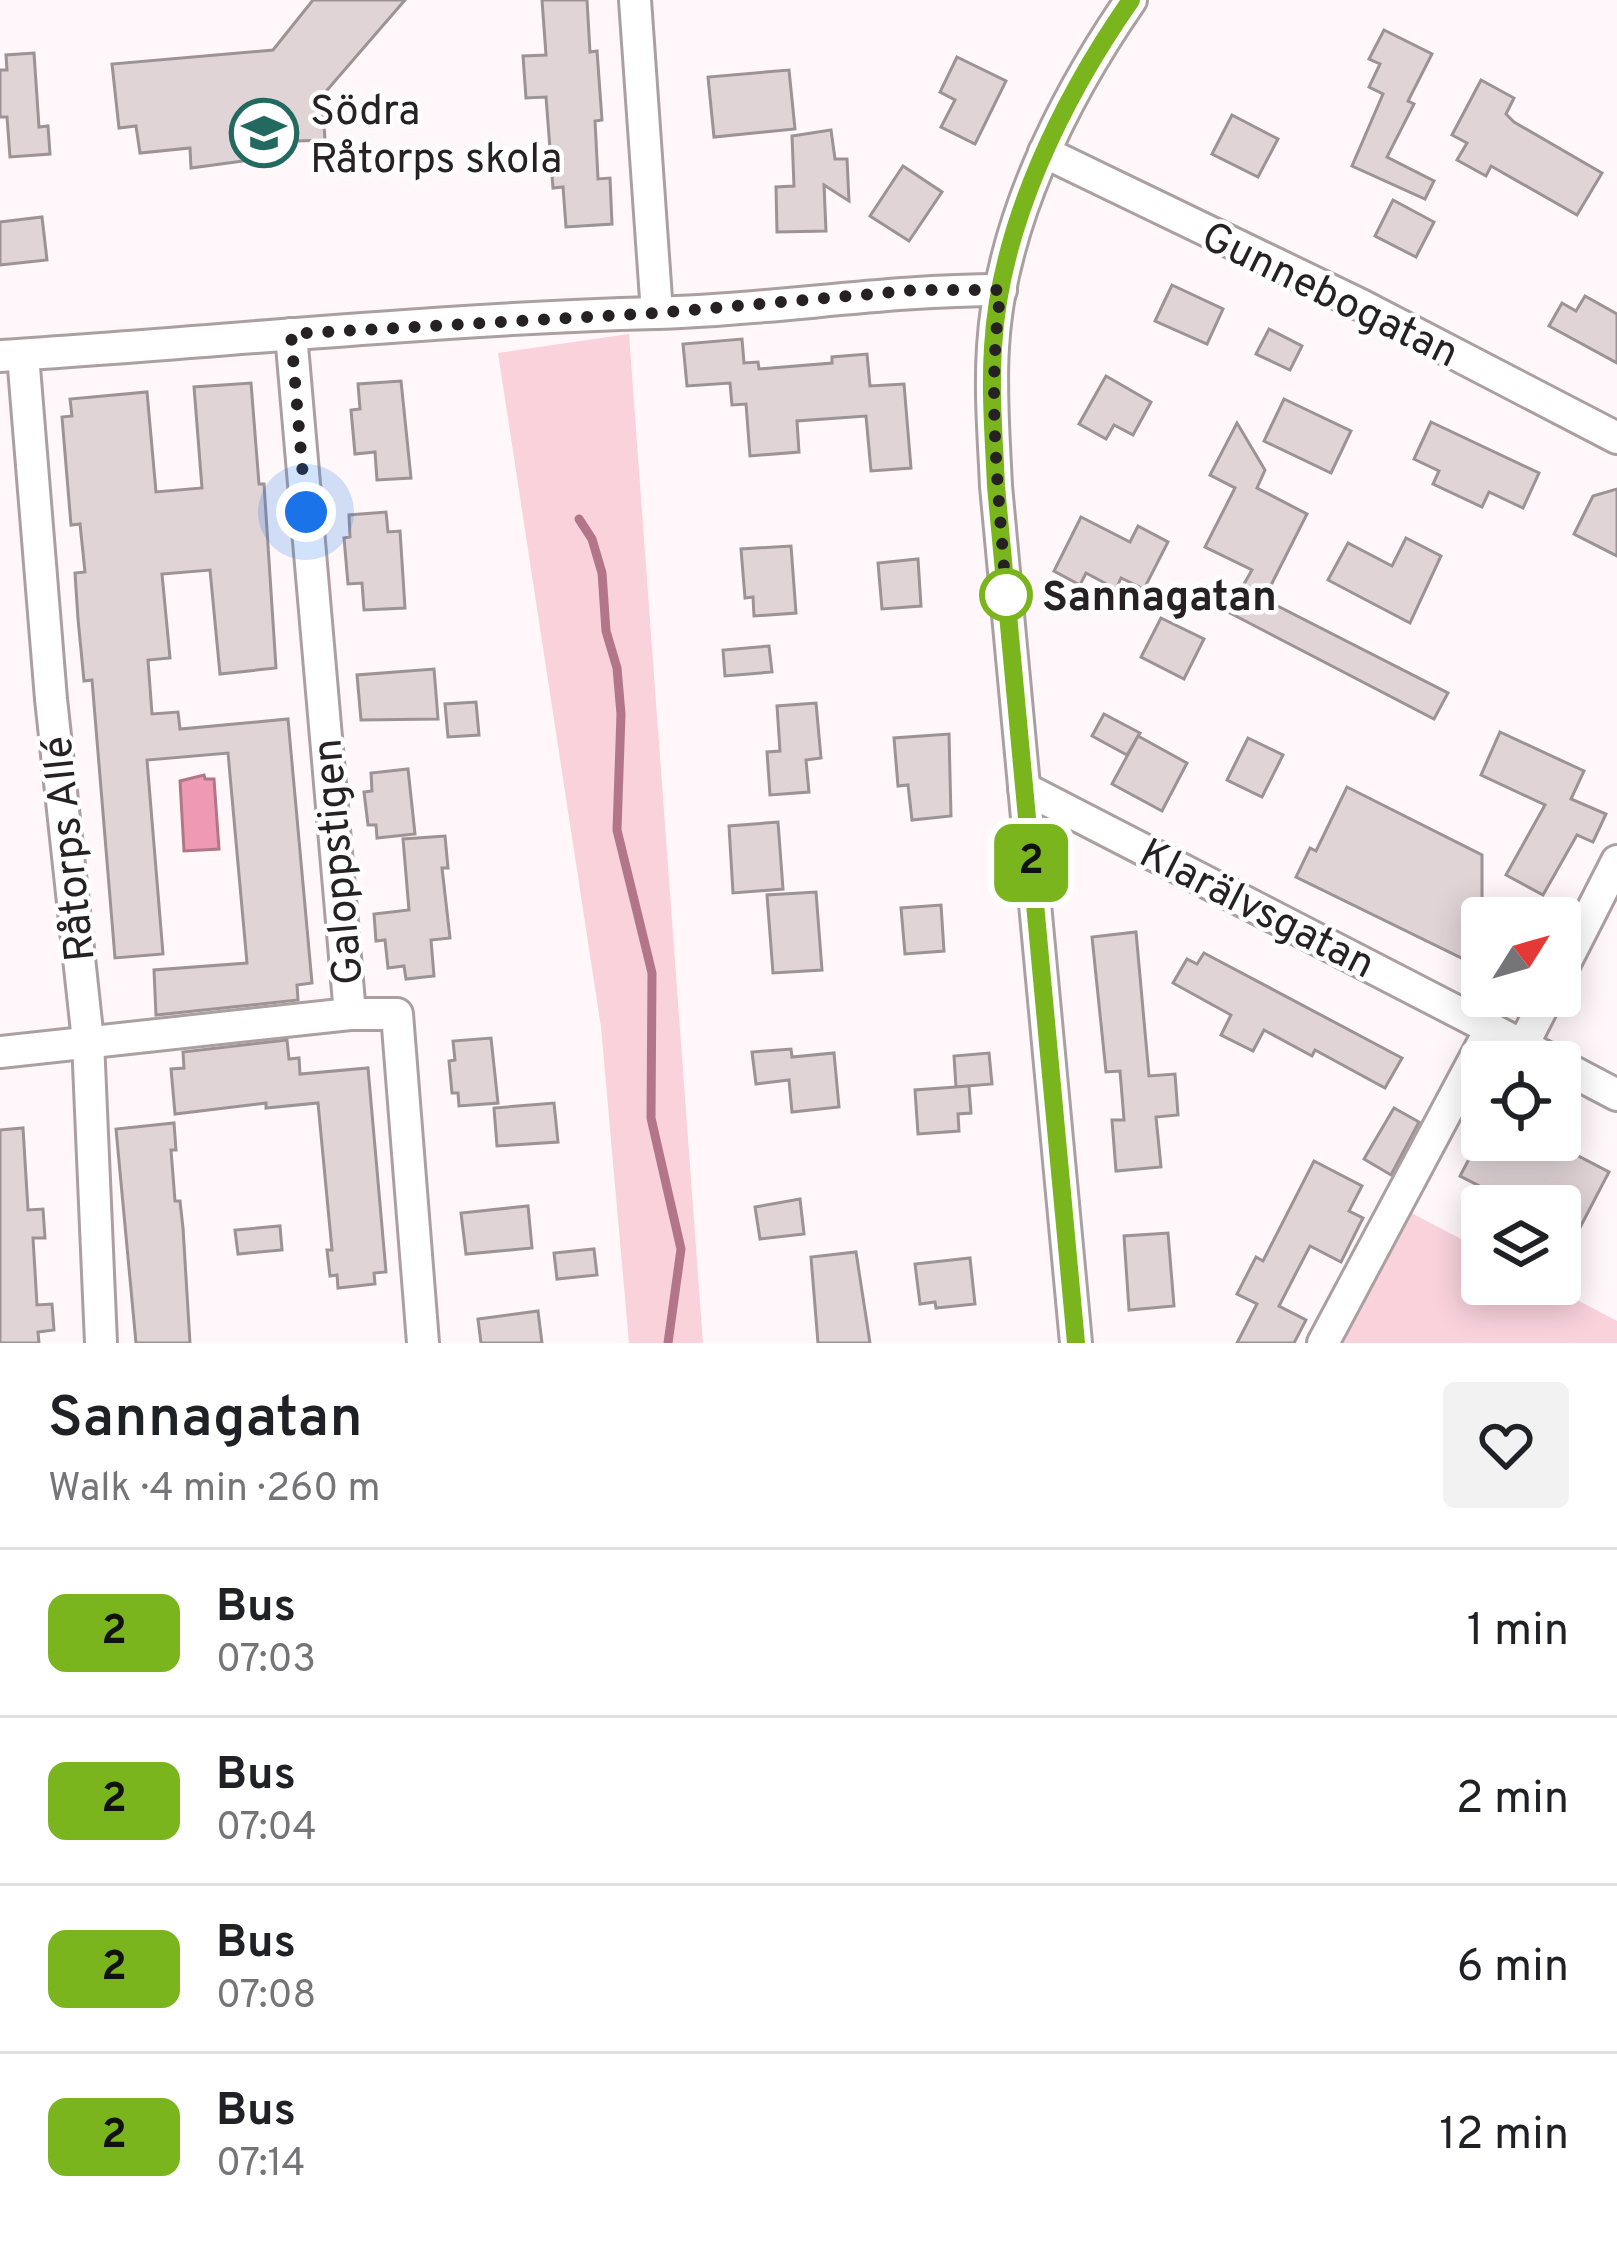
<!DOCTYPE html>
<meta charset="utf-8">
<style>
body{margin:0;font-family:Overpass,sans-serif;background:#f2f2f2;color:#202124;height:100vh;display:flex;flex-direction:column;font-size:45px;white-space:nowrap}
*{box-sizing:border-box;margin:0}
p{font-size:39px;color:#757577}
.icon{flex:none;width:66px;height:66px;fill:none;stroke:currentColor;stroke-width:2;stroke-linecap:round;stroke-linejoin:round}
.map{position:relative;height:1343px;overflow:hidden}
.drawer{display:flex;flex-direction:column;background:#fff;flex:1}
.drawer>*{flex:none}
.badge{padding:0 24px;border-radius:18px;font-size:42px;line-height:78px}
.needle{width:78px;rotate:53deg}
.tools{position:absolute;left:1461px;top:897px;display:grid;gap:24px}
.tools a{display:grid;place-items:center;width:120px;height:120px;border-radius:12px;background:#fff;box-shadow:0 6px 30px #0003;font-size:60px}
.you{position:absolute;width:60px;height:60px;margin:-30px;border:9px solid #fff;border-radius:50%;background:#1a73e8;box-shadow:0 0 0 18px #1a73e833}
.map>.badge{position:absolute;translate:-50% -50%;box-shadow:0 0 0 6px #fff}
.round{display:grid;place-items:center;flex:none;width:126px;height:126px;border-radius:12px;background:#f2f2f2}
.summary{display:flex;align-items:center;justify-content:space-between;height:204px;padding:0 48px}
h1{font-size:57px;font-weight:600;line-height:90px}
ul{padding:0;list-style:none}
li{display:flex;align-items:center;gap:36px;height:168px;padding:0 48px;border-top:3px solid #e0e0e0}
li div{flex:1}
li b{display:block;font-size:45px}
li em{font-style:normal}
li .badge{min-width:132px;font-weight:700;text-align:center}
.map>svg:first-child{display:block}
</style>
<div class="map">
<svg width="1617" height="1343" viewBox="0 0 1617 1343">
<rect width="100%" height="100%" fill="#fff7f9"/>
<!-- green -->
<g fill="#f9d2dc">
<path d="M 629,334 L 703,1343 L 629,1343 L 601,1027 L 498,353 Z"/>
<path d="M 1400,1207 L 1482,1250 L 1482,1284 L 1547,1284 L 1617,1321 L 1617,1343 L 1329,1343 Z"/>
</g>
<!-- water -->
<path fill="#ef9ab4" stroke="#b37688" stroke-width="3" d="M 204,775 L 205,779 L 214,779 L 219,849 L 184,851 L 180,781 Z"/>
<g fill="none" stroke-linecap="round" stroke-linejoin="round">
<!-- stream -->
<path stroke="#b37688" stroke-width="9" d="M 579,519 L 592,539 L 602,573 L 606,631 L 617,668 L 621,714 L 617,830 L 652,973 L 651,1118 L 681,1249 L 668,1343"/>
</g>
<!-- building -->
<g fill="#e0d4d7" stroke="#9d9295" stroke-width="3">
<path d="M 313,0 L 405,0 L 322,96 L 325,140 L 270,142 L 273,157 L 191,168 L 190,148 L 140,153 L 136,126 L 119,128 L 112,64 L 273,50 Z"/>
<path d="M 542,0 L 587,0 L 590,52 L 597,51 L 602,120 L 595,121 L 598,179 L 610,178 L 612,224 L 566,227 L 563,187 L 553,188 L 546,97 L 526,98 L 523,56 L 546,55 Z"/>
<path d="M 1384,30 L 1432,54 L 1408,101 L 1414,104 L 1387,157 L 1434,181 L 1425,199 L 1352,166 L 1383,94 L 1369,87 L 1380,64 L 1369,59 Z"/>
<path d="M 34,53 L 39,127 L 48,126 L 50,154 L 10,157 L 7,117 L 0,117 L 0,70 L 7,70 L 6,55 Z"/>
<path d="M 957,57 L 1006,81 L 975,144 L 941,127 L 955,100 L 940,92 Z"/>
<path d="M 789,70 L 795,129 L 714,137 L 708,77 Z"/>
<path d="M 1481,80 L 1514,98 L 1506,114 L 1514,122 L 1602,173 L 1577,215 L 1491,166 L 1486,176 L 1457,160 L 1467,143 L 1452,135 Z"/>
<path d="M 1232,115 L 1278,139 L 1258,177 L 1212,154 Z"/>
<path d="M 831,130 L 835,159 L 847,159 L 849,201 L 824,185 L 826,231 L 777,232 L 776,187 L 794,186 L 792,136 Z"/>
<path d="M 903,166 L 942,192 L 909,241 L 870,216 Z"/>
<path d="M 1393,200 L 1434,222 L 1416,257 L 1375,236 Z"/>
<path d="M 42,217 L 47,260 L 0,265 L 0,222 Z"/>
<path d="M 1172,285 L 1223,309 L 1207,344 L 1155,321 Z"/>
<path d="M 1585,296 L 1617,314 L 1617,363 L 1549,326 L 1562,303 L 1576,311 Z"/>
<path d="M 1269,329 L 1302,346 L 1290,370 L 1256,354 Z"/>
<path d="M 742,339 L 744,363 L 758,362 L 759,369 L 832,363 L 832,357 L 867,354 L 870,386 L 904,384 L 911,468 L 871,471 L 866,416 L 797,421 L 799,452 L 750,456 L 746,404 L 732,405 L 730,383 L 687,386 L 683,344 Z"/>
<path d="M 1106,376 L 1151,402 L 1133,435 L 1114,425 L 1106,439 L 1079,424 Z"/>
<path d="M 401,381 L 411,478 L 377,480 L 375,452 L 355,454 L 351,410 L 360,409 L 358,384 Z"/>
<path d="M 251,383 L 259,484 L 264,484 L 276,668 L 220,674 L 210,570 L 162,574 L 170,658 L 148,660 L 152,714 L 178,712 L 180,729 L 288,719 L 312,983 L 297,985 L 298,1000 L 156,1015 L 154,970 L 247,963 L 228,753 L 147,760 L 163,954 L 115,958 L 92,680 L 84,681 L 78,619 L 75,573 L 85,572 L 80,524 L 71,525 L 62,417 L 72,416 L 70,399 L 147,392 L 156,492 L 202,488 L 194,387 Z"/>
<path d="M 1284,399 L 1351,431 L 1331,473 L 1264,441 Z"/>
<path d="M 1431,422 L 1539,473 L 1523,508 L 1489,492 L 1482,507 L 1433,484 L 1439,471 L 1414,459 Z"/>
<path d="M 1237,423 L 1265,470 L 1257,488 L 1307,514 L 1264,599 L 1448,693 L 1434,719 L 1228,612 L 1252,570 L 1205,547 L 1235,488 L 1210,475 Z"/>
<path d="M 1617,489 L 1617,556 L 1574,534 L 1593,496 Z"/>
<path d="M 386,512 L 388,532 L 400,531 L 405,608 L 364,610 L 362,583 L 348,584 L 344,538 L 350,537 L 349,515 Z"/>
<path d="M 1081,517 L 1130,542 L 1138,526 L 1168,542 L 1144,589 L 1121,578 L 1116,589 L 1086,573 L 1080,585 L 1054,571 Z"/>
<path d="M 1406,538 L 1441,556 L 1410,623 L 1328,580 L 1348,543 L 1392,566 Z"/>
<path d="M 791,546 L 796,613 L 754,616 L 753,597 L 745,598 L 741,549 Z"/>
<path d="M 918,559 L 921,606 L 882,609 L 878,563 Z"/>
<path d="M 1161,618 L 1204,639 L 1184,679 L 1141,657 Z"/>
<path d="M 769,646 L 772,672 L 725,676 L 723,650 Z"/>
<path d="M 434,669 L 438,719 L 361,720 L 357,675 Z"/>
<path d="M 476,702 L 479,735 L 448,737 L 445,704 Z"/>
<path d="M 816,703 L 821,758 L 806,760 L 809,792 L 770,795 L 767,752 L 780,751 L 777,706 Z"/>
<path d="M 1104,714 L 1140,733 L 1127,755 L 1092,736 Z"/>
<path d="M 1500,732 L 1584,771 L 1571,799 L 1606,814 L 1593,842 L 1577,835 L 1543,895 L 1506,875 L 1545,805 L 1481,775 Z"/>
<path d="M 949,734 L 951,816 L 912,820 L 908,785 L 898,786 L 894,738 Z"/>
<path d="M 1138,736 L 1187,763 L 1162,811 L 1112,784 Z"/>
<path d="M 1248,738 L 1283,755 L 1262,797 L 1227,780 Z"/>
<path d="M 408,769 L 415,834 L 377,838 L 376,825 L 368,825 L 364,792 L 372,791 L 371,773 Z"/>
<path d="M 1347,787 L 1482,855 L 1482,968 L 1296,877 L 1310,848 L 1316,851 Z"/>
<path d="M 778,822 L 783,889 L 733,893 L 729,826 Z"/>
<path d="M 445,836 L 448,868 L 442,868 L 450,938 L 431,940 L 434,976 L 406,979 L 404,966 L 388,968 L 385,940 L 376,941 L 374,914 L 409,910 L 403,839 Z"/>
<path d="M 816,892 L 822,970 L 773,973 L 767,895 Z"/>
<path d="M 941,905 L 944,951 L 905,954 L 901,908 Z"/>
<path d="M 1136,932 L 1149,1076 L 1175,1074 L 1178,1115 L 1156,1117 L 1161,1167 L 1116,1171 L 1112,1120 L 1124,1120 L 1120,1071 L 1106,1072 L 1092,937 Z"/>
<path d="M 1204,953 L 1402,1058 L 1385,1088 L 1315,1050 L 1312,1056 L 1264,1030 L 1253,1051 L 1221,1035 L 1231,1015 L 1173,983 L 1187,959 L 1197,964 Z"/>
<path d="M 491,1038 L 498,1103 L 459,1106 L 458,1093 L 452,1093 L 449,1061 L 455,1060 L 453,1041 Z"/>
<path d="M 287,1040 L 289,1059 L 299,1058 L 300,1074 L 368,1068 L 386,1272 L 374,1273 L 375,1284 L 338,1288 L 337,1275 L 330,1276 L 327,1250 L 332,1250 L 318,1103 L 266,1108 L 266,1103 L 175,1114 L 171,1069 L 184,1068 L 183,1052 Z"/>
<path d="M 791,1049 L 792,1057 L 834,1053 L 839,1107 L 792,1112 L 789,1080 L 756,1084 L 752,1052 Z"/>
<path d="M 989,1053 L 992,1084 L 956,1087 L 954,1056 Z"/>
<path d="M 969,1086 L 971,1113 L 958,1114 L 959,1131 L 918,1134 L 915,1090 Z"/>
<path d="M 554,1103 L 558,1142 L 497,1146 L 494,1108 Z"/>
<path d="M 1394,1108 L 1419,1122 L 1391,1175 L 1364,1159 Z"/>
<path d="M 174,1123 L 176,1150 L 171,1150 L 175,1201 L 180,1201 L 183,1228 L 190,1343 L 136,1343 L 116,1129 Z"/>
<path d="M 23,1128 L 28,1210 L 43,1209 L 45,1238 L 33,1238 L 37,1305 L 52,1304 L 54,1330 L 38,1332 L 39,1343 L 0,1343 L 0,1130 Z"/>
<path d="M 1479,1140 L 1572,1140 L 1567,1150 L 1609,1172 L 1560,1266 L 1560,1206 L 1519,1206 L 1460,1176 Z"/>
<path d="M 1314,1161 L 1362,1186 L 1349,1211 L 1363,1218 L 1341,1262 L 1310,1246 L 1279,1306 L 1306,1320 L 1294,1343 L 1237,1343 L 1257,1304 L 1237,1294 L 1256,1257 L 1263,1261 Z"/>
<path d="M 800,1199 L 804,1234 L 760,1239 L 755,1207 Z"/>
<path d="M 528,1206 L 532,1248 L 466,1254 L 461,1213 Z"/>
<path d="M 280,1226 L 282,1250 L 238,1254 L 235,1230 Z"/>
<path d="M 1168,1233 L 1174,1306 L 1129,1310 L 1124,1236 Z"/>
<path d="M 594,1249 L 597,1275 L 557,1279 L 554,1253 Z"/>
<path d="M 856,1252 L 870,1343 L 818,1343 L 811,1257 Z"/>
<path d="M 970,1258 L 975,1304 L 936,1308 L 935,1302 L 920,1304 L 915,1264 Z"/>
<path d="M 538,1311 L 542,1343 L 481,1343 L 478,1319 Z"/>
</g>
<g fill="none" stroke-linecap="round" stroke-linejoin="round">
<!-- minor casing -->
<g stroke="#ab9fa2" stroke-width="36">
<g id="minor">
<path d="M 635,0 L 657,313"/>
<path d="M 1044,152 L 1361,305 L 1617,438"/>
<path d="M 291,334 L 350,1014 L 397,1014 L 423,1343"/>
<path d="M 23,355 L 51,699 L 88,1041 L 101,1343"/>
<path d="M 0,356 C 218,342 437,319 655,313 C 771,310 884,290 1001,290"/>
<path d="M 1024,788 L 1555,1062"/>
<path d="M 1560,973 L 1617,861"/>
<path d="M 1523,1045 L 1548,996"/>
<path d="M 0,1052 L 350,1014"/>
<path d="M 1560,1065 L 1617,1095"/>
<path d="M 1076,1343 L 996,486 C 994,440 990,393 993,347 C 1000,225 1062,100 1131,0"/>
<path d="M 1323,1343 L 1491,1028"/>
</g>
</g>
<!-- minor -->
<use href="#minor" stroke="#fff" stroke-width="30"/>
</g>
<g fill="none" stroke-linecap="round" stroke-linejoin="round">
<!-- line casing -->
<g stroke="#fff" stroke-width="27">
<path id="line" d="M 1076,1343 L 996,486 C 994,440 990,393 993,347 C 1000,225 1062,99 1131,0"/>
</g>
<!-- line -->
<use href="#line" stroke="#7ab51d" stroke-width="18"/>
<!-- walk -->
<path stroke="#262123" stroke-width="12" stroke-dasharray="0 21.6" d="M 306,512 L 291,334 L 657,313 L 917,290 L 1001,290 C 986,393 999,492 1006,595"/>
</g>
<!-- icons -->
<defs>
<g id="school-ring" transform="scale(3.45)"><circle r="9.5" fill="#fff" stroke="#226a60" stroke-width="1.5"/><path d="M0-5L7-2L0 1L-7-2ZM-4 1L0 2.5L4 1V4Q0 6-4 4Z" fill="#226a60"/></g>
</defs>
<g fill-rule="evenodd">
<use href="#school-ring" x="264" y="133"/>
</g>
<!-- markers -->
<circle fill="#fff" stroke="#7ab51d" stroke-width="6" cx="1006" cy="595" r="24"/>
<g text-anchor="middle" stroke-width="9" stroke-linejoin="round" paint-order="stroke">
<!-- poi labels -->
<g font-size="42" fill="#262123" stroke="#fff" text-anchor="start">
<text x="310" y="124">Södra<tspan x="310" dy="48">Råtorps skola</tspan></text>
</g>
<!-- street labels -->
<g font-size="42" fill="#262123" stroke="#fff">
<text transform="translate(1331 293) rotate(26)" y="15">Gunnebogatan</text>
<text transform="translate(67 849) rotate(-96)" y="15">Råtorps Allé</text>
<text transform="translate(336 862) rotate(-95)" y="15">Galoppstigen</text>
<text transform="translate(1258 907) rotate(27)" y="15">Klarälvsgatan</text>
</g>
<!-- stop labels -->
<g font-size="42" font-weight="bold" fill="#262123" stroke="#fff" text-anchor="start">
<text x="1042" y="610">Sannagatan</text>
</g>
</g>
</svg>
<div class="tools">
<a><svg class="needle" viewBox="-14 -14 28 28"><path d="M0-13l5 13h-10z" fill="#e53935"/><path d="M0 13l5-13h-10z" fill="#757577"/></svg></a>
<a><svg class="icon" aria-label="locate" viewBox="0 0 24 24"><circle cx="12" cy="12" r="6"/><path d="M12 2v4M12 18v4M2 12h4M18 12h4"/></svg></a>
<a><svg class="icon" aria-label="layers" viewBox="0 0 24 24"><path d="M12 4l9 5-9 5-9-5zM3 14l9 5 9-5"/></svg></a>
</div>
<div class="you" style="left:306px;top:512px"></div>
<b class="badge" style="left:1031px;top:863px;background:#7ab51d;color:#111">2</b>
</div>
<section class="drawer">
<div class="summary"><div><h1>Sannagatan</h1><p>Walk · 4 min · 260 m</p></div><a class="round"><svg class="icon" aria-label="heart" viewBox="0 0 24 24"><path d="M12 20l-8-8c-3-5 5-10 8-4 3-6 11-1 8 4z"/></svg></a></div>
<ul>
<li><span class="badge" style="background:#7ab51d;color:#111">2</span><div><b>Bus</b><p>07:03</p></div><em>1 min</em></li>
<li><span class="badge" style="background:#7ab51d;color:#111">2</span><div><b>Bus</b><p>07:04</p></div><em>2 min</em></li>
<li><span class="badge" style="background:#7ab51d;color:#111">2</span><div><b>Bus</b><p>07:08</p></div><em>6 min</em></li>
<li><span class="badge" style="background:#7ab51d;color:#111">2</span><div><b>Bus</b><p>07:14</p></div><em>12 min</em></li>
</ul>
</section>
